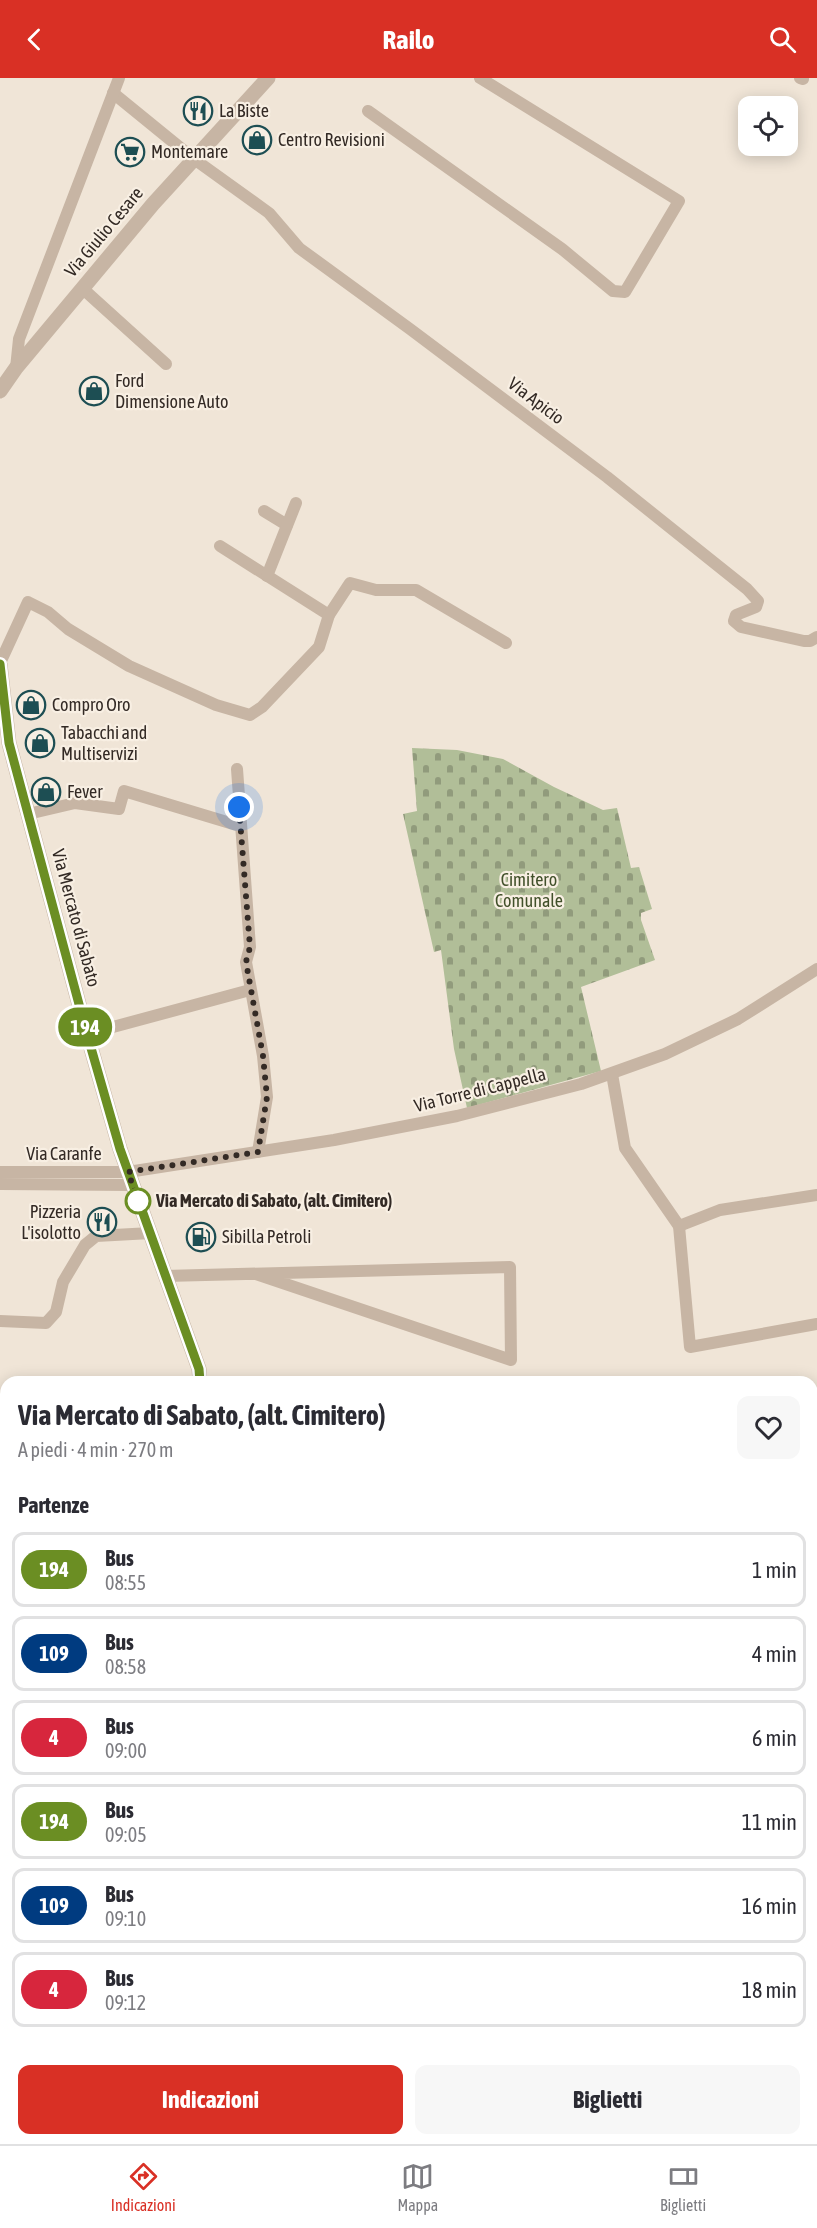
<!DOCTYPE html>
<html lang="it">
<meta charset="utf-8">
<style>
body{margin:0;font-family:"Asap Condensed",sans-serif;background:#f7f7f7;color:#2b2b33;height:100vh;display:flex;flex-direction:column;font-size:22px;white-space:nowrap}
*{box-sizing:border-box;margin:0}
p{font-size:20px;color:#7c7c81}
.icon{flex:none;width:33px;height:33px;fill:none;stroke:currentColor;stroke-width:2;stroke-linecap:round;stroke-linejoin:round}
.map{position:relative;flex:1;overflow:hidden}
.sheet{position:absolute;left:0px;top:1298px;width:818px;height:770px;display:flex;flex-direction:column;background:#fff;border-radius:18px 18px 0 0;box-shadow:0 3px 15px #0003}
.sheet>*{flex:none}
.badge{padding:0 12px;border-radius:20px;font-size:21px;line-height:39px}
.controls{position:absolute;left:738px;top:18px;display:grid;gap:12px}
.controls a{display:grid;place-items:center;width:60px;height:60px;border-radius:12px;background:#fff;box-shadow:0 3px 15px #0003;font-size:30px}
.you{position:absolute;width:30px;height:30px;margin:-15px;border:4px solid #fff;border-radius:50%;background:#1a73e8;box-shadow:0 0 0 9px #1a73e833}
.map>.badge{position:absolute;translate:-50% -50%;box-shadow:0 0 0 3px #fff}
h2{padding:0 18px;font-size:22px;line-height:54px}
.round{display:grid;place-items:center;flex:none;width:63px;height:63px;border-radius:12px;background:#f7f7f7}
.headline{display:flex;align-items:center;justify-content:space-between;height:102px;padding:0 18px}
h1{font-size:28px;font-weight:700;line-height:45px}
.cta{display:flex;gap:12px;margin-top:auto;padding:12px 18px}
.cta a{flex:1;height:69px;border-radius:12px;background:#d93025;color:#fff;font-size:24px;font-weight:700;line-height:69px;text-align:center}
.cta a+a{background:#f7f7f7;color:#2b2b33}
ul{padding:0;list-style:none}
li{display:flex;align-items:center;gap:18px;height:75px;margin:0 12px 9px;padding:0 6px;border:3px solid #e1e1e2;border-radius:12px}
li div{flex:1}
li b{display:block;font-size:22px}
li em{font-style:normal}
li .badge{min-width:66px;font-weight:700;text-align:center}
header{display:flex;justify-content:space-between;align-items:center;height:78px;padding:0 18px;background:#d93025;color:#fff;font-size:27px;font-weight:700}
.dock{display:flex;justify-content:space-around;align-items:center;height:84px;border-top:2px solid #e1e1e2;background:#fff;font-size:16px;color:#7c7c81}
.dock a{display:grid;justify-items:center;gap:3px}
.dock .on{color:#d93025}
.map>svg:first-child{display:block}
</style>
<header><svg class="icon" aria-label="back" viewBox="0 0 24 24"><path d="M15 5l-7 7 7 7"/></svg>Railo<svg class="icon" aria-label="search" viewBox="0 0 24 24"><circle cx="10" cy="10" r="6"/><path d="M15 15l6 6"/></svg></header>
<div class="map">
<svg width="817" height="2066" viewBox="0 0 817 2066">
<defs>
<pattern id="cemetery-stones" width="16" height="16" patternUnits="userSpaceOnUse" patternTransform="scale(1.5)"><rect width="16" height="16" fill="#b1be98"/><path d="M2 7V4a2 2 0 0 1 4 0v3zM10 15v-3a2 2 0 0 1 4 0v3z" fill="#919b7c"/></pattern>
</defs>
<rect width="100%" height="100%" fill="#f0e5d7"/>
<!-- cemetery -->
<path fill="url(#cemetery-stones)" d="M 412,670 L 457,672 L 503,681 L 554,709 L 603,732 L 617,730 L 631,790 L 639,789 L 652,831 L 641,835 L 641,842 L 655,882 L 581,909 L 601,993 L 467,1030 L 454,971 L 441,872 L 434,874 L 403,736 L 417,733 Z"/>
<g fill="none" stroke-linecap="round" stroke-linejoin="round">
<!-- minor -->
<g stroke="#c7b5a4" stroke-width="12">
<path d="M 800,0 L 803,1"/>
<path d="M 113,15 L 194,81 L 269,135 L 299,170 L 410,251 L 607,399 L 747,511 L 758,523 L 756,529 L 736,537 L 734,543 L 741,549 L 804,563 L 810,563 L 817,559"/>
<path d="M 368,33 L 562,171 L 613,213 L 625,214 L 679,123 L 480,0"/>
<path d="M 82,210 L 166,286"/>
<path d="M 16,290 L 19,261 L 119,0"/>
<path d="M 264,433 L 287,447"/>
<path d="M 220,468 L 329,537"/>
<path d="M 267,498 L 296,425"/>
<path d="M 0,585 L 28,524 L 48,534 L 68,551 L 129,588 L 216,627 L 250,637 L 262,629 L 319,569 L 329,537 L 350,505 L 376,512 L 416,512 L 506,565"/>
<path d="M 237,691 L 250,869 L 246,884 L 263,978 L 267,1019 L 258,1074"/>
<path d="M 28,736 L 75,725 L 119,731 L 124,713 L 240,748"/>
<path d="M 87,956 L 250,912"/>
<path d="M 612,996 L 625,1070 L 679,1148 L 690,1269 L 817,1246"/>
<path d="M 0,1094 L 128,1094 L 334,1062 L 457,1038 L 581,1006 L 665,976 L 738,941 L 817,891"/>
<path d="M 0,1106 L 133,1107"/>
<path d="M 679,1148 L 720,1132 L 817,1117"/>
<path d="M 165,1198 L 510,1189 L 511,1282 L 256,1196"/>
<path d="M 0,1243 L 46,1245 L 56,1234 L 63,1204 L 85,1167 L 96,1158 L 151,1155"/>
<path d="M 0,1487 L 6,1486"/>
<path d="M 812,1597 L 817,1545"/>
<path d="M 0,1656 L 6,1656"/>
<path d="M 812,1694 L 817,1695"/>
</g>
<!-- tertiary -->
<g stroke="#c7b5a4" stroke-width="15">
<path d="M 0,313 L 16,290 L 153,126 L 268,0"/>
<path d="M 0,586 L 9,665 L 87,956 L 120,1071 L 199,1291 L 200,1304"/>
<path d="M 190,2066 L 190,2061"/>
</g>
</g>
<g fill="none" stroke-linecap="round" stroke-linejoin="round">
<!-- line casing -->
<g stroke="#fff" stroke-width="14">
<path id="line" d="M 0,586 L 9,665 L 87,956 L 120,1071 L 199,1291 L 200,1304"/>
</g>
<!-- line -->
<use href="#line" stroke="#6b8e23" stroke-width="9"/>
<!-- walk -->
<path stroke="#332a25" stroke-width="6" stroke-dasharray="0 10.8" d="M 138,1123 L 128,1094 L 258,1074 L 267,1019 L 263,978 L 246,884 L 250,869 L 239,729"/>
</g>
<!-- icons -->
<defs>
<g id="restaurant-ring" transform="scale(1.5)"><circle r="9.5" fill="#f8efe3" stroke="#1d4e53" stroke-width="1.5"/><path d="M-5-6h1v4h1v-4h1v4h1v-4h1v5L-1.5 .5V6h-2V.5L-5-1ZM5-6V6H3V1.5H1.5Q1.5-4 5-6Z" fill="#1d4e53"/></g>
<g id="shop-ring" transform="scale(1.5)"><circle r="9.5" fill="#f8efe3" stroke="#1d4e53" stroke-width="1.5"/><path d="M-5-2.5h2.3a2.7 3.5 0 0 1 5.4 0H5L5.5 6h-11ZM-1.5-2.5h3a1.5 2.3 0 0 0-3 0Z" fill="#1d4e53"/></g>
<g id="supermarket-ring" transform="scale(1.5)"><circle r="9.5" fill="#f8efe3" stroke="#1d4e53" stroke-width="1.5"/><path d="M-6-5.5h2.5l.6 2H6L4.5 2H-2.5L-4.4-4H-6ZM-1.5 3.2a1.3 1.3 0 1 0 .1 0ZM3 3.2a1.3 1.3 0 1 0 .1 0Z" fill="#1d4e53"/></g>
<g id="fuel-ring" transform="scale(1.5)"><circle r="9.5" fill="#f8efe3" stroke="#1d4e53" stroke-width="1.5"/><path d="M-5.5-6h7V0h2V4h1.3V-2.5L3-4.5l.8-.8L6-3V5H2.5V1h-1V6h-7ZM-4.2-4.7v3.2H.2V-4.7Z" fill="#1d4e53"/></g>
</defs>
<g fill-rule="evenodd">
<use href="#restaurant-ring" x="198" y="33"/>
<use href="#shop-ring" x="257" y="62"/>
<use href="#supermarket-ring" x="130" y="74"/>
<use href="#shop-ring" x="94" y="313"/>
<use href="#shop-ring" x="31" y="627"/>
<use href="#shop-ring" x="40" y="665"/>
<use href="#shop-ring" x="46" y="714"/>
<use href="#restaurant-ring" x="102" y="1144"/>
<use href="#fuel-ring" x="201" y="1159"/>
</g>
<!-- markers -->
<circle fill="#fff" stroke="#6b8e23" stroke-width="3" cx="138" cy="1123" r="12"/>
<g text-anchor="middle" stroke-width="4.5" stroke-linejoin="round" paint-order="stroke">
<!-- poi labels -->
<g font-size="18" fill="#332a25" stroke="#f8efe3" text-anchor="start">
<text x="219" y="39">La Biste</text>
<text x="278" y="68">Centro Revisioni</text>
<text x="151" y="80">Montemare</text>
<text x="115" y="309">Ford<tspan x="115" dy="21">Dimensione Auto</tspan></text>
<text x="52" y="633">Compro Oro</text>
<text x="61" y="661">Tabacchi and<tspan x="61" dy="21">Multiservizi</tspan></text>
<text x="67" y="720">Fever</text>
<text x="81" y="1140" text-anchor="end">Pizzeria<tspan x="81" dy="21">L'isolotto</tspan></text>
<text x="222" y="1165">Sibilla Petroli</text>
</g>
<!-- street labels -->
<g font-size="18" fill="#332a25" stroke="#f8efe3">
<text transform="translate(104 154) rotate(-50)" y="6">Via Giulio Cesare</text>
<text transform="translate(536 323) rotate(37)" y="6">Via Apicio</text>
<text transform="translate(76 840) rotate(75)" y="6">Via Mercato di Sabato</text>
<text transform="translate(480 1012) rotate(-14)" y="6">Via Torre di Cappella</text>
<text x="64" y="1082">Via Caranfe</text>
</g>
<!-- park labels -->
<g font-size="18" fill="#41502a" stroke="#f8efe3">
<text x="529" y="808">Cimitero<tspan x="529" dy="21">Comunale</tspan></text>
</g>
<!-- stop labels -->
<g font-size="18" font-weight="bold" fill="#332a25" stroke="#f8efe3" text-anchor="start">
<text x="156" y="1129">Via Mercato di Sabato, (alt. Cimitero)</text>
</g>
</g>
</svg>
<div class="controls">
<a><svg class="icon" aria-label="locate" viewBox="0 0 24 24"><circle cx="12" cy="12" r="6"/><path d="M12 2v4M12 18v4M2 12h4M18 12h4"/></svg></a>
</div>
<div class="you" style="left:239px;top:729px"></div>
<b class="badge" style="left:85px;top:949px;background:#6b8e23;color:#fff">194</b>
<section class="sheet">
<div class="headline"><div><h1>Via Mercato di Sabato, (alt. Cimitero)</h1><p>A piedi · 4 min · 270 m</p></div><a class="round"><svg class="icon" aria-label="heart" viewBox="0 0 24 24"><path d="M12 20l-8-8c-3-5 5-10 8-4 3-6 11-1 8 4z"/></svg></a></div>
<h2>Partenze</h2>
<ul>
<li><span class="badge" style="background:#6b8e23;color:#fff">194</span><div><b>Bus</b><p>08:55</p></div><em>1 min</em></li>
<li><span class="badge" style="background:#003b80;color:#fff">109</span><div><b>Bus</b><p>08:58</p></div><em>4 min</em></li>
<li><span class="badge" style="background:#d7263d;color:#fff">4</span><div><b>Bus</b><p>09:00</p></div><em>6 min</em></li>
<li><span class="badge" style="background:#6b8e23;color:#fff">194</span><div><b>Bus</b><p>09:05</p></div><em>11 min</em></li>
<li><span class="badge" style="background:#003b80;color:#fff">109</span><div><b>Bus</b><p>09:10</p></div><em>16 min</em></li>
<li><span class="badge" style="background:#d7263d;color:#fff">4</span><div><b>Bus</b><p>09:12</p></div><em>18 min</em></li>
</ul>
<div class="cta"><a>Indicazioni</a><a>Biglietti</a></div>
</section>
</div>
<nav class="dock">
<a class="on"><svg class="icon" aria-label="directions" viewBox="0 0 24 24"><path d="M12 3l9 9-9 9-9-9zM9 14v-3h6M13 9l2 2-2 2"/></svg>Indicazioni</a>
<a><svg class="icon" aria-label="map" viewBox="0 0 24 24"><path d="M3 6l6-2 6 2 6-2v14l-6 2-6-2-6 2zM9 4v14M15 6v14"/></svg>Mappa</a>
<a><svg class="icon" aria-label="tickets" viewBox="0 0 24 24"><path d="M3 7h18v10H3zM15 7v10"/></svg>Biglietti</a>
</nav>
